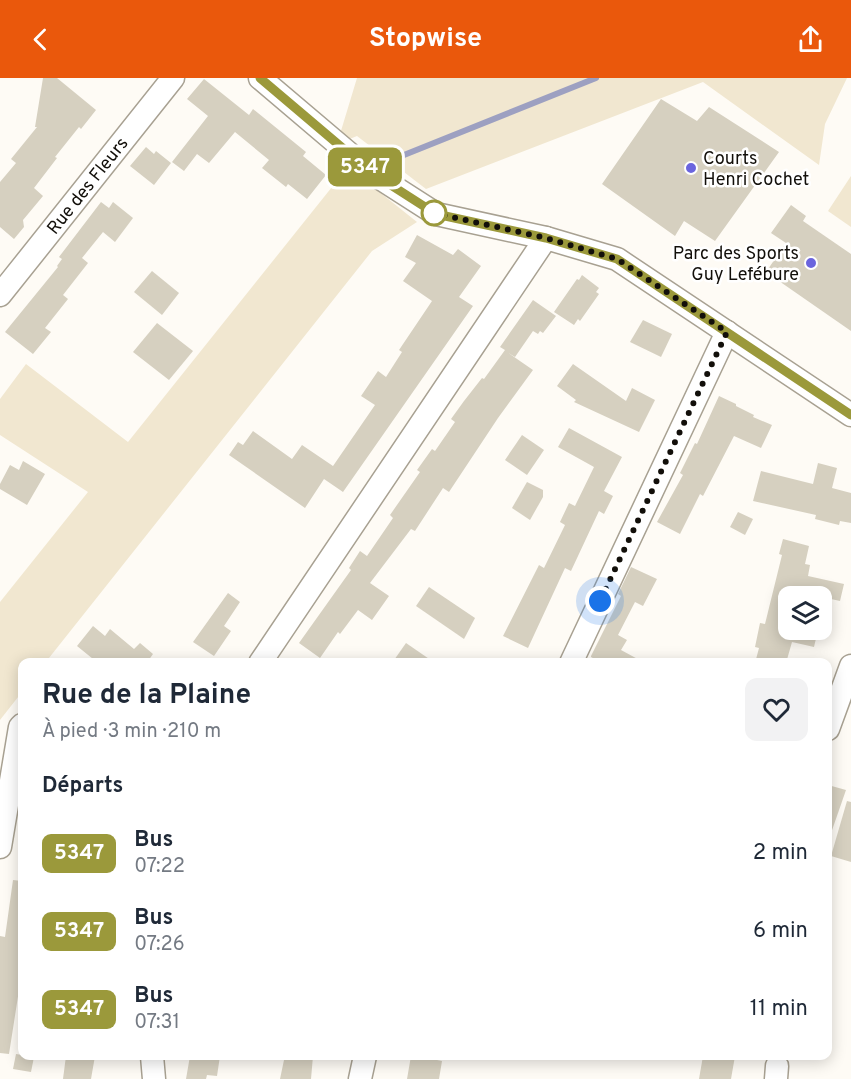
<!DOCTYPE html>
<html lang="fr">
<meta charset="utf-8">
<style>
body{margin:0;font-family:Overpass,sans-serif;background:#f2f2f3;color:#1f2937;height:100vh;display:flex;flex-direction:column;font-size:22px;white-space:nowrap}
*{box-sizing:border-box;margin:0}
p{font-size:20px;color:#747a83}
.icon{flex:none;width:33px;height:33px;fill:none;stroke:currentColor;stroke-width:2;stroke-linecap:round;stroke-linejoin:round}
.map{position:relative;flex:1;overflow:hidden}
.details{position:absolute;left:18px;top:580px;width:814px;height:402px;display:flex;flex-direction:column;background:#fff;border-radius:12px;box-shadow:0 3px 15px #0003}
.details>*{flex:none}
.badge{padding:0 12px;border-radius:9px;font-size:21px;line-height:39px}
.buttons{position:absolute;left:778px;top:508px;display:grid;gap:12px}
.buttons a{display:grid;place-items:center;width:54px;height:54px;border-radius:12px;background:#fff;box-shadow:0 3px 15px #0003;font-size:30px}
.you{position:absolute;width:30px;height:30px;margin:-15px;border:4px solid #fff;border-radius:50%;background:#1a73e8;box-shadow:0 0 0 9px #1a73e833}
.map>.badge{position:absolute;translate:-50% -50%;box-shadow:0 0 0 3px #fff}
h2{padding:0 24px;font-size:22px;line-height:54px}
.round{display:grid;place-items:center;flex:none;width:63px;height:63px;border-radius:12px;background:#f2f2f3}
.headline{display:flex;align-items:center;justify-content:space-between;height:102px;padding:0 24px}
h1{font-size:28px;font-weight:700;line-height:45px}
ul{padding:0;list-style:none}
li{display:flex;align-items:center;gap:18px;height:78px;padding:0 24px}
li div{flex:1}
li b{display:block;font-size:22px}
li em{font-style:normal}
li .badge{min-width:66px;font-weight:700;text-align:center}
header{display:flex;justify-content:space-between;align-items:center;height:78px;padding:0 24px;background:#ea580c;color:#fff;font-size:27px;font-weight:700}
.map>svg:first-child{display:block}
</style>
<header><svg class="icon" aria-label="back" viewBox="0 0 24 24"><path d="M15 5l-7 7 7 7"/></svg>Stopwise<svg class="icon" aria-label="share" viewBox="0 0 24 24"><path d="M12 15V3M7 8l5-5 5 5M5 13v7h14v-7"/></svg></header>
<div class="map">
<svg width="851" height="1001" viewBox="0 0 851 1001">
<rect width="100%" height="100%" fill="#fefbf5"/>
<!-- green -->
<g fill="#f1e7d0">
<path d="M 357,0 L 847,0 L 825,46 L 819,87 L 703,4 L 426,111 L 357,58 L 337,66 Z"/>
<path d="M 348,89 L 417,144 L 372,173 L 45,585 L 22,585 L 22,614 L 0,642 L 0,524 L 88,414 L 0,357 L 0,321 L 26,286 L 128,364 Z"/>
<path d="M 851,98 L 851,149 L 828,133 Z"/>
</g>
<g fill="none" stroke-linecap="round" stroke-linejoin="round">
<!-- stream -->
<path stroke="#9da0c1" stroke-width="6" d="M 394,81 L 596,0"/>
</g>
<!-- building -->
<g fill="#d6d0c0">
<path d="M 43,0 L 57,0 L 96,32 L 81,51 L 79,49 L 55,79 L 57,80 L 34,110 L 43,118 L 23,142 L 24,149 L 14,161 L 0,149 L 0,104 L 16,85 L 11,81 L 37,49 L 35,49 Z"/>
<path d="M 204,1 L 249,37 L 253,31 L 306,74 L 303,78 L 326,97 L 307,121 L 288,106 L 286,109 L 262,90 L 269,82 L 235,54 L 209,85 L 197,76 L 184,93 L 172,84 L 208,38 L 187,21 Z"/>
<path d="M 661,21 L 697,43 L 709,29 L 779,74 L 715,163 L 684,143 L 675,158 L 602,106 Z"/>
<path d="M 146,69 L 154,76 L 156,73 L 171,85 L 154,107 L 130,88 Z"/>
<path d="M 101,124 L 109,130 L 113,124 L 133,140 L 115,164 L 103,154 L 82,180 L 88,185 L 63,217 L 68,221 L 45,250 L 51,254 L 33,276 L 5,254 L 58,189 L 57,188 L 62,181 L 59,179 Z"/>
<path d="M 791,127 L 806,138 L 803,143 L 851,176 L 851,253 L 766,194 L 786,165 L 771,155 Z"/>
<path d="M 417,157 L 453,177 L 458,171 L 481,188 L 459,219 L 473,228 L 343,414 L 324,401 L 305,430 L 229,377 L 238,364 L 243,367 L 253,353 L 292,381 L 302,367 L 333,388 L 375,327 L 361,318 L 378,293 L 386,299 L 402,274 L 399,272 L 432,223 L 403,203 L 416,185 L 405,179 Z"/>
<path d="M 152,193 L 179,215 L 162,237 L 134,214 Z"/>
<path d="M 582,197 L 599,210 L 596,214 L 599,216 L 580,243 L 578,241 L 574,247 L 554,234 L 577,201 L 579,202 Z"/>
<path d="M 533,222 L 556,238 L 543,255 L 540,253 L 538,256 L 533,253 L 515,279 L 507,274 L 533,292 L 498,340 L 449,414 L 443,410 L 415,453 L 411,451 L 370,505 L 389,518 L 372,542 L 358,532 L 340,556 L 338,554 L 320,580 L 299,565 L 351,492 L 349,490 L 360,473 L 367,478 L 393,440 L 390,437 L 420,394 L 417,392 L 432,371 L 435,373 L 455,344 L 451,341 L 464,323 L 482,300 L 484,301 L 505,272 L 500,269 Z"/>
<path d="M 643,242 L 672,256 L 661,279 L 630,264 Z"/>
<path d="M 157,245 L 193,273 L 169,302 L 133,274 Z"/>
<path d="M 573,286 L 626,323 L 632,310 L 655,322 L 639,354 L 574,324 L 576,322 L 557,308 Z"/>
<path d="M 719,318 L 736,326 L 736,328 L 754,337 L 753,339 L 772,347 L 761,370 L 734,358 L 703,418 L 700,416 L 680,456 L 657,444 L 683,397 L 680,395 L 695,365 L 697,366 Z"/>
<path d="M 569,350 L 622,379 L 604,413 L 613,418 L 604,436 L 599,433 L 571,493 L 565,490 L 528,570 L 503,558 L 539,487 L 544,490 L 565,447 L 560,444 L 569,425 L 575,428 L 594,389 L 558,369 Z"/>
<path d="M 522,357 L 544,372 L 527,397 L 505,382 Z"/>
<path d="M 23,383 L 45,396 L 27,427 L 0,411 L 0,406 L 10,387 L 19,392 Z"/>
<path d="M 818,385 L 837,390 L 832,410 L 851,415 L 851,445 L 840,443 L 839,447 L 815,441 L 816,437 L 753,423 L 761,393 L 813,406 Z"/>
<path d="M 527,404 L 543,412 L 543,419 L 530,442 L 512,430 Z"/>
<path d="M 738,434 L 753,441 L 745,457 L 730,449 Z"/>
<path d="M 783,461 L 809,468 L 805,486 L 810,487 L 808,498 L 844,506 L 840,523 L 804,515 L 803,519 L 789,519 L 789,552 L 818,552 L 814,569 L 792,564 L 786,585 L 755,585 L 759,570 L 755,569 L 760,545 L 765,546 L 782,477 L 779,476 Z"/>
<path d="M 631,489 L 657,501 L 643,528 L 635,524 L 618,557 L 627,562 L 621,572 L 645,585 L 602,585 L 591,579 L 591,578 L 621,518 L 618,516 Z"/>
<path d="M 429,509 L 475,540 L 464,561 L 416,528 Z"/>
<path d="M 228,515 L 240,524 L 224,548 L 231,553 L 214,578 L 193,564 Z"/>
<path d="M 93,548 L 105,558 L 110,551 L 134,571 L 140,565 L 153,576 L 148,583 L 151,585 L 98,585 L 77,568 Z"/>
<path d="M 406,565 L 435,585 L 392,585 Z"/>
<path d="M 828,707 L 846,712 L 830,758 L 828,757 Z"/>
<path d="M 847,723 L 851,724 L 851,784 L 831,778 Z"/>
<path d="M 13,802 L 22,803 L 22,893 L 9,976 L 0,975 L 0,858 L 5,859 Z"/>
<path d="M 16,976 L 34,979 L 31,994 L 13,991 Z"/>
<path d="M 66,978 L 95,978 L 91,1001 L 63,1001 Z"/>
<path d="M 190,978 L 220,978 L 217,998 L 207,997 L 206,1001 L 186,1001 Z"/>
<path d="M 288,978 L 313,978 L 311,1001 L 280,1001 L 284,982 L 287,982 Z"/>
<path d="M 411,978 L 438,978 L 437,982 L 442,983 L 439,1001 L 407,1001 Z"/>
<path d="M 703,978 L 735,978 L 731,1001 L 699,1001 Z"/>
</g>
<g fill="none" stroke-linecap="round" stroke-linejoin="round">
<!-- street casing -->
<g stroke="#a8a192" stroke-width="25">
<g id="street">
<path d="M 260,0 L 372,95 L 436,136 L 546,160 L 617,181 L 851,337"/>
<path id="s1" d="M 0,217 L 173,0"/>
<path d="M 260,585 L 546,160"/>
<path d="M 571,585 L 727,254"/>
<path d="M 828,651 L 851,588"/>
<path d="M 0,769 L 20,649 L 22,647"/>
<path d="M 152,978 L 154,1001"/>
<path d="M 360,1001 L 365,978"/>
<path d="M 776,1001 L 777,988"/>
</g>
</g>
<!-- street -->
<use href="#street" stroke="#fff" stroke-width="22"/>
</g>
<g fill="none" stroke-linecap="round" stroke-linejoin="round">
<!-- line casing -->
<g stroke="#fff" stroke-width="14">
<path id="line" d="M 260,0 L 372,95 L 436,136 L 546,160 L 617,181 L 851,337"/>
</g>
<!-- line -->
<use href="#line" stroke="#9b993b" stroke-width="9"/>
<!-- walk -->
<path stroke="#120f0a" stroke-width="6" stroke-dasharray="0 10.8" d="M 434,135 L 546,160 L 617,181 L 727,254 L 600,523"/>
</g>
<!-- markers -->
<g fill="#6b65de" stroke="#fff" stroke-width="2">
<circle cx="691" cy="90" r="6"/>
<circle cx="811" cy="185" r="6"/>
</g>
<circle fill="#fff" stroke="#9b993b" stroke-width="3" cx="434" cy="135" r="12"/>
<g text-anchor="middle" stroke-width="5" stroke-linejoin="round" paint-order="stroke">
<!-- poi labels -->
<g font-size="18" fill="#120f0a" stroke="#fff" text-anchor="start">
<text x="703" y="86">Courts<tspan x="703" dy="21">Henri Cochet</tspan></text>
<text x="799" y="181" text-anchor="end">Parc des Sports<tspan x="799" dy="21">Guy Lefébure</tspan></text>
</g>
<!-- street labels -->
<g font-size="18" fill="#120f0a" stroke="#fff">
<text dy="6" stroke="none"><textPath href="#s1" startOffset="140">Rue des Fleurs</textPath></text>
</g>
</g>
</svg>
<div class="buttons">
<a><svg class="icon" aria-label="layers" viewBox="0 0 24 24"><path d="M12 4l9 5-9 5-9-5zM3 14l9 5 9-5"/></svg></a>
</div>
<div class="you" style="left:600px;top:523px"></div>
<b class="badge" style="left:365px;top:89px;background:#9b993b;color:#fff">5347</b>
<section class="details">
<div class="headline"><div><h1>Rue de la Plaine</h1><p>À pied · 3 min · 210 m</p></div><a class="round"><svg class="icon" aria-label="heart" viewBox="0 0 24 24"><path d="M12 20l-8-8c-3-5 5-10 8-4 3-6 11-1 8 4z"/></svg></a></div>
<h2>Départs</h2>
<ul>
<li><span class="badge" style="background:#9b993b;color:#fff">5347</span><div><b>Bus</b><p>07:22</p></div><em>2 min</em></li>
<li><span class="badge" style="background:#9b993b;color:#fff">5347</span><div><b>Bus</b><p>07:26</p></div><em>6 min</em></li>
<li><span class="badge" style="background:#9b993b;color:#fff">5347</span><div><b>Bus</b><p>07:31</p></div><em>11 min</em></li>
</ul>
</section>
</div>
